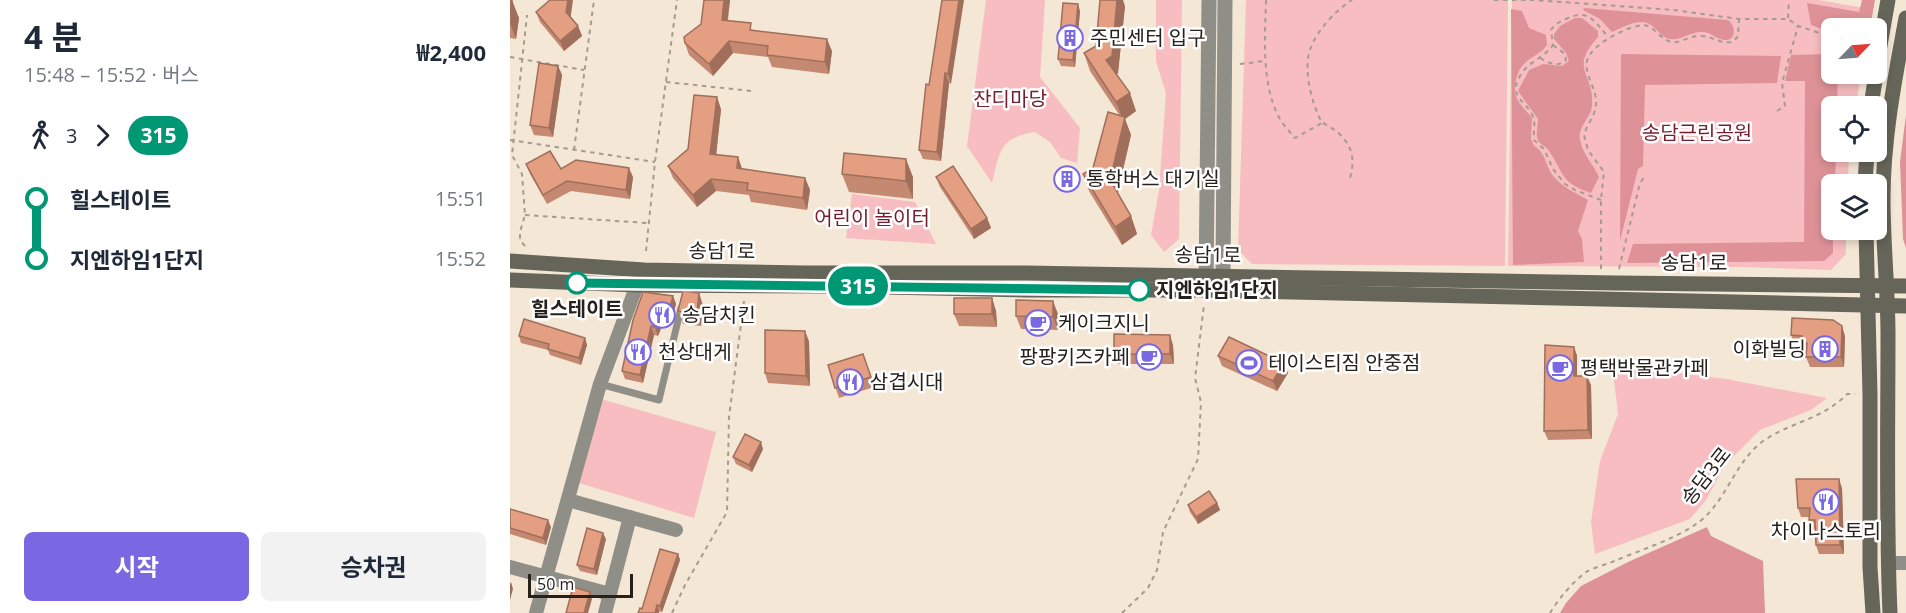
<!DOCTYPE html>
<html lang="ko">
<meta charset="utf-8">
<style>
body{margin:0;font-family:"Open Sans","Noto Sans KR",sans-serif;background:#f2f2f3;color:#1f2937;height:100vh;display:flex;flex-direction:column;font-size:22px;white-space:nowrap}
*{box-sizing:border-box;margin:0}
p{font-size:20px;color:#747a83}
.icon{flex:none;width:33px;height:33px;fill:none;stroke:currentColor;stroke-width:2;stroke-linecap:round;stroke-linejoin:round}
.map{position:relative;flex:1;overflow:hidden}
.panel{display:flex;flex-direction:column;background:#fff;width:510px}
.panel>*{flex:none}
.badge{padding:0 12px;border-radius:20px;font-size:21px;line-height:39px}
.needle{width:39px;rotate:65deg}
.fabs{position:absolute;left:1311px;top:18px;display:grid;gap:12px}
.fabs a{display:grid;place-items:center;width:66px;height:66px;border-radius:9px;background:#fff;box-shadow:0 3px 9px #0003;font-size:30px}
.scale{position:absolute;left:18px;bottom:15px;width:105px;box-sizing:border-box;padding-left:6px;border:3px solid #26211b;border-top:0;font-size:16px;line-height:21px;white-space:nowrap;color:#26211b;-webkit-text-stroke:4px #fff;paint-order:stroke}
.map>.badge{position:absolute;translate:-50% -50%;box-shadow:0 0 0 3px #fff}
.legs{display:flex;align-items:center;gap:9px;height:66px;padding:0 24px;font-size:20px}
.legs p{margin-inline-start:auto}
.overview{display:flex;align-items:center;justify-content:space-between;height:102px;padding:0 24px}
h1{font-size:33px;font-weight:700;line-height:45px}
.primary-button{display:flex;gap:12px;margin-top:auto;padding:12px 24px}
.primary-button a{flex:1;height:69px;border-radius:9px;background:#7a68e3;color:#fff;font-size:24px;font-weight:700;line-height:69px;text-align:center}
.primary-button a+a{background:#f2f2f3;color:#1f2937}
ul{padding:0 24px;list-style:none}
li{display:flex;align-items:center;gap:21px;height:60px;font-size:22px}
li i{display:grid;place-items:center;width:9px;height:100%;margin:0 8px;background:currentColor}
li i::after{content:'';width:15px;height:15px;margin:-8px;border:4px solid;border-radius:50%;background:#fff}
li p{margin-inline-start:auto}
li:first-child i{background:linear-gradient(#0000 50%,currentColor 0)}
li:last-child i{background:linear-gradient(currentColor 50%,#0000 0)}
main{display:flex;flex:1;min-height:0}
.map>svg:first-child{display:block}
</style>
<main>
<section class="panel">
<div class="overview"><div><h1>4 분</h1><p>15:48 – 15:52 · 버스</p></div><b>₩2,400</b></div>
<div class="legs"><svg class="icon" aria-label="walk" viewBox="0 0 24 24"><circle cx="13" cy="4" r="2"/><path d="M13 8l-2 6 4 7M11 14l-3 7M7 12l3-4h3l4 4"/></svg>3<svg class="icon" aria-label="forward" viewBox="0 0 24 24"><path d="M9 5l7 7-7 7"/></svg><b class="badge" style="background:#009775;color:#fff">315</b></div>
<ul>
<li><i style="color:#009775"></i><b>힐스테이트</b><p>15:51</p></li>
<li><i style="color:#009775"></i><b>지엔하임1단지</b><p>15:52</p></li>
</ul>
<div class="primary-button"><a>시작</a><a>승차권</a></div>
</section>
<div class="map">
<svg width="1396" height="613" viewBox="0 0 1396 613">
<rect width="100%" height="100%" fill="#f4e7d6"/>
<!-- green -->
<g fill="#f7bdc0">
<path d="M 476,0 L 535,0 L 530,77 L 570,128 L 567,163 L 551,158 L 540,142 L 525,132 C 489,138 490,151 482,183 L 457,146 Z"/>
<path d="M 646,0 L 672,0 L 669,239 L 654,252 L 641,235 L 649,190 L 656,93 L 646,61 Z"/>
<path d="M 736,0 L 998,0 L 995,266 L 742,264 L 728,250 Z"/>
<path d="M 1002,0 L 1309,0 L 1354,8 L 1356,28 L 1322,28 L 1322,74 L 1351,74 L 1346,106 L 1322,106 L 1322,152 L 1339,152 L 1338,184 L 1322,184 L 1322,230 L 1336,230 L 1336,254 L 1321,270 L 1229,267 L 998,266 Z"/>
<path d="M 342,194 L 405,202 L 426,244 L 336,238 Z"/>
<path d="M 1112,366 L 1216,379 L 1317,398 L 1301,410 L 1250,430 L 1215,465 L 1196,500 L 1180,519 L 1085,554 L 1081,522 L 1090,461 L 1108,414 L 1103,372 Z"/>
<path d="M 91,399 L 206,432 L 184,518 L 66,482 Z"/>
</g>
<!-- forest -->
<g fill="#de9298">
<path d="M 1352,0 L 1365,0 L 1360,28 L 1322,28 L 1321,32 L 1301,25 L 1297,3 L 1349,12 Z"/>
<path d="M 1074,8 L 1218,20 C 1226,26 1227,41 1214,40 C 1206,39 1201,32 1192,32 C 1181,31 1171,41 1160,39 C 1149,37 1144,22 1133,22 C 1123,21 1111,28 1102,32 L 1090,19 L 1073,10 Z"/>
<path d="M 1001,9 L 1012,11 L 1019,28 L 1036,35 L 1037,45 C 1031,54 1022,56 1015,63 C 1010,67 1007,75 1006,80 C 1001,99 1012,105 1022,118 L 1021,139 L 1024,146 C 1037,153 1035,168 1045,178 C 1054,188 1066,193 1078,200 L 1068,231 L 1072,239 L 1074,262 L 1003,265 Z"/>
<path d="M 1065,18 L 1072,18 L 1088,31 L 1088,37 C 1058,70 1085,73 1082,106 C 1081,118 1067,127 1070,140 C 1073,155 1083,164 1089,177 L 1081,193 C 1049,182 1055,174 1039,151 C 1036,145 1028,145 1027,137 C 1026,132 1028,124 1028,119 L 1008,91 L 1019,70 L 1033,64 L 1052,66 L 1059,61 L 1056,53 L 1044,39 L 1044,34 L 1050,26 Z"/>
<path d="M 1111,54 L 1271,56 L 1267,83 L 1135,85 L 1133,166 L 1128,169 L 1110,241 Z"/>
<path d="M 1321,54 L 1322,74 L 1328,74 L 1327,106 L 1322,106 L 1322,152 L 1326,152 L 1325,184 L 1322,184 L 1323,253 L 1314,261 L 1117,263 L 1123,244 L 1294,242 L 1295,81 L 1275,81 L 1281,55 Z"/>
<path d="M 1396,115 L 1396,248 L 1393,239 L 1390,162 Z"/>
<path d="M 1197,527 L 1201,536 L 1253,561 L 1255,613 L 1050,613 L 1056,603 L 1071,586 L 1118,562 Z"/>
</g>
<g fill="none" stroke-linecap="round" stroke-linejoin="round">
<!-- path -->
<g stroke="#a59b8e" stroke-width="2" stroke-dasharray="4.5 4.5" stroke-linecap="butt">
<path d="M 756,0 C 755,37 751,86 770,119 C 774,126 780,132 785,138 L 812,123 C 802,104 793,71 800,50 C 806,31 826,10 842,0"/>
<path d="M 984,0 L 1023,0 L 1164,10 L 1229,19 L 1278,19 L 1288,26 L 1322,37"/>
<path d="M 1278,18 L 1279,0"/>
<path d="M 0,57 L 74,70"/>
<path d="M 1030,58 C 1039,63 1048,68 1056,60 L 1055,54 L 1043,45"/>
<path d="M 730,64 L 755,61"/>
<path d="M 156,82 L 242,91"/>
<path d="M 1267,111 L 1275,106 L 1272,83 L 1288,26"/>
<path d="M 813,123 C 836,135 848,151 840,178"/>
<path d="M 0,140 L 145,162"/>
<path d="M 64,150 L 84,0"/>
<path d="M 1091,200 L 1065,190 L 1055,184 L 1043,169 L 1034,149 L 1024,140 C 1023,133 1026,124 1023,117 C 1017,100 995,97 1012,73 C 1020,61 1035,57 1043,45 L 1041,30 C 1045,24 1049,22 1056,19 C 1079,8 1084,21 1099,38"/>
<path d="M 15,215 L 137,223"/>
<path d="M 15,246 L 10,240 L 10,232 L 15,215 L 12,174 L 2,155 L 17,15"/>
<path d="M 136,251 L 145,162 L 167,0"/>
<path d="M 1091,269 L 1091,200 L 1094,172 L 1078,150 L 1074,135 C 1077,123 1087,115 1086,101 C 1086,88 1074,74 1077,61 C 1080,45 1119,25 1134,25 C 1144,26 1150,39 1161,42 C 1171,44 1181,34 1192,36 C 1204,37 1210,44 1223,42 L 1228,36 L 1229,19"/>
<path d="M 1109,269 L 1130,183 L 1135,176"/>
<path d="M 162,613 L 175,585 L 217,512 L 219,417 L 234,301"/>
<path d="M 612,613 L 638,588 L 647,570 L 653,532 L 688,459 L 691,402 L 685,378 L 694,305"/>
<path d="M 1040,613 C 1049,598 1063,582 1076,572 C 1083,568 1094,565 1102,562 C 1130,550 1164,540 1189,522 C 1215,502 1223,468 1247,446 C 1273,423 1310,422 1337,394 L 1345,394"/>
</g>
<!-- service -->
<path stroke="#908f87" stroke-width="7" d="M 90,384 L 149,400 L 171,308"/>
<!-- minor -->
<g stroke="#908f87" stroke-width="14">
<path d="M 58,500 L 166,530"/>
<path d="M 1378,563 L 1396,563"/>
<path d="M 0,567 L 100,594"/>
<path d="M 26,613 L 90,384 L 127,285"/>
<path d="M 95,613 L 120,517"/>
</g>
<!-- tertiary -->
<g stroke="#908f87" stroke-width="15">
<path d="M 715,0 L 713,276 L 715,288"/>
<path d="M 696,288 L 699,0"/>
</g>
<!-- secondary -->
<g stroke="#666559" stroke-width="15">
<path d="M 1366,68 L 1378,0"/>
<path d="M 1361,106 L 1366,74"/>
<path d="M 1355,184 L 1357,152"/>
<path d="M 1356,230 L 1360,394 L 1360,567 L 1363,613"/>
<path d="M 0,261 L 134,270 L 295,273 L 516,273 L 1107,283 L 1396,286"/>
<path d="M 0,280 L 127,285 L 326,286 L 516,290 L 696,290 L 1396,306"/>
<path d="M 1380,613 C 1376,521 1378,428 1378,335 C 1378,290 1373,244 1373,199 C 1373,138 1385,78 1396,18"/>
</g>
</g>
<!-- wall -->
<g fill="#c48970">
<path d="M 0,0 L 9,18 L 6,39 L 0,38 Z"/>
<path d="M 194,0 L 220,0 L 218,20 L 243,30 L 322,51 L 319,74 L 262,67 L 258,57 L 223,53 L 203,76 L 179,55 L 175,43 L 191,24 Z"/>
<path d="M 432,0 L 441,84 L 439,83 L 431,161 L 413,159 L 409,150 Z"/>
<path d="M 615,6 L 608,73 L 606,75 L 626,111 L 615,119 L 621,135 L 608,193 L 621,216 L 627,234 L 612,245 L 579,191 L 573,174 L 583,168 L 610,116 L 580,71 L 574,53 L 586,46 Z"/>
<path d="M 570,11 L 565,67 L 551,66 L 548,59 Z"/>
<path d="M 26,12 L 61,17 L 68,26 L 72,36 L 54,51 L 30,22 Z"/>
<path d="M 48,66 L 52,75 L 43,137 L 24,135 L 20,125 Z"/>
<path d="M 211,109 L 206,155 L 228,157 L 232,169 L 295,178 L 300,190 L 297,210 L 241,202 L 239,195 L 206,191 L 187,207 L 163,178 L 158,166 L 178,149 Z"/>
<path d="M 16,164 L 123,177 L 120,199 L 61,191 L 37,204 L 20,174 Z"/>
<path d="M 332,174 L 403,177 L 403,199 L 339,192 Z"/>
<path d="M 426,177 L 477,218 L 481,228 L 464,239 L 430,187 Z"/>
<path d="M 189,293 L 193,306 L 191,326 L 173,324 L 168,311 Z"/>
<path d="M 163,296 L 166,304 L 161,323 L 152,326 L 148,336 L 144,335 L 133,383 L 115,379 L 112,371 Z"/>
<path d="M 482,298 L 486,311 L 487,327 L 449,326 L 444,314 Z"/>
<path d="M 548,314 L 548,330 L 511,329 L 506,316 Z"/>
<path d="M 1281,335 L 1335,336 L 1334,367 L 1300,367 L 1296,357 L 1296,353 L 1295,353 L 1293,345 L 1285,345 Z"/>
<path d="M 9,336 L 75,338 L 77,345 L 71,365 L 40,355 L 38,350 L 11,343 Z"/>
<path d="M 299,341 L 300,386 L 258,383 L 255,373 Z"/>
<path d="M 663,345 L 664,364 L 608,364 L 604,354 Z"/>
<path d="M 1064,347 L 1067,356 L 1067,376 L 1081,385 L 1082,439 L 1038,440 L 1034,431 Z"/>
<path d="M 353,354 L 364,387 L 329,398 L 318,365 Z"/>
<path d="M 708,356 L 774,363 L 778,373 L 767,391 L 712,366 Z"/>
<path d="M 253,449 L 242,472 L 226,464 L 223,457 Z"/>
<path d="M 1332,488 L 1334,554 L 1309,554 L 1306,545 L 1305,529 L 1303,529 L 1299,517 L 1291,517 L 1288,508 Z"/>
<path d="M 707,503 L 710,510 L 688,524 L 680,512 L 678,505 Z"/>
<path d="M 0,509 L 41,527 L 36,545 L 0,534 Z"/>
<path d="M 96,539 L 87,575 L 70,571 L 67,565 Z"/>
<path d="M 168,554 L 170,560 L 152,612 L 132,609 Z"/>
</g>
<!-- shaded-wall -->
<g fill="#a06f5b">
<path d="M 2,0 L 9,18 L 6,39 L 0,23 Z"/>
<path d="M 58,0 L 63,0 L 60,22 L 56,12 Z"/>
<path d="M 214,0 L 220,0 L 216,31 L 212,20 Z"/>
<path d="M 449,0 L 454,0 L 441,84 L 438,74 Z"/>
<path d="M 607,0 L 613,0 L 615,6 L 608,73 L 602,78 L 596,60 Z"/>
<path d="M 568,4 L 570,11 L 565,67 L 563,60 Z"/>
<path d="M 68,26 L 72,36 L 54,51 L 50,41 Z"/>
<path d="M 317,39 L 322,51 L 319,74 L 315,62 Z"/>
<path d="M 219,41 L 223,53 L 203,76 L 199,64 Z"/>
<path d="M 48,66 L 52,75 L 43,137 L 39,128 Z"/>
<path d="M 435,73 L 439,83 L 431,161 L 427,152 Z"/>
<path d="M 620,93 L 626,111 L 615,119 L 621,135 L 606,198 L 600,180 L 613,120 L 606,102 Z"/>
<path d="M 207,97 L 211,109 L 205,166 L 200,154 Z"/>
<path d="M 228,157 L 232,169 L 227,168 Z"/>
<path d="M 396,159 L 403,177 L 403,199 L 396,181 Z"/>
<path d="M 119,168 L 123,177 L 120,199 L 116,190 Z"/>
<path d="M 295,178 L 300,190 L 297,210 L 293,198 Z"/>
<path d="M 201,179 L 206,191 L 187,207 L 183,195 Z"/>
<path d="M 621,216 L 627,234 L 612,245 L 605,227 Z"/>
<path d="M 477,218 L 481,228 L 464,239 L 461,229 Z"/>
<path d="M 189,293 L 193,306 L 191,326 L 187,313 Z"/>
<path d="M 163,296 L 166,304 L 161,323 L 158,314 Z"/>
<path d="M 482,298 L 486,311 L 487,327 L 482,314 Z"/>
<path d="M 543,301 L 548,314 L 548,330 L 543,317 Z"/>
<path d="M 149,317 L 152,326 L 148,336 L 145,327 Z"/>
<path d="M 141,326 L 144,335 L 133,383 L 130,375 Z"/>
<path d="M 1332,326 L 1335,336 L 1334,367 L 1331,357 Z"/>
<path d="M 295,331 L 299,341 L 300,386 L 296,376 Z"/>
<path d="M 660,335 L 663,345 L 664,364 L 660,354 Z"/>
<path d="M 75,338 L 77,345 L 71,365 L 69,358 Z"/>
<path d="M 1064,347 L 1067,356 L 1067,385 L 1064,376 Z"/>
<path d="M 774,363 L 778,373 L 767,391 L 763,381 Z"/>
<path d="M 1077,376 L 1081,385 L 1082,439 L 1078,430 Z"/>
<path d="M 251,442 L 253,449 L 242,472 L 239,465 Z"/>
<path d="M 1329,479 L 1332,488 L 1334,554 L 1330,545 Z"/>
<path d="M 707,503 L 710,510 L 688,524 L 686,517 Z"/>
<path d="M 38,520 L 41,527 L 36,545 L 33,538 Z"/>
<path d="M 93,533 L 96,539 L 87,575 L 84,569 Z"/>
<path d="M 168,554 L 170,560 L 152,612 L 150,606 Z"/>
<path d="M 1,582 L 3,589 L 0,600 L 0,584 Z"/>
<path d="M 80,592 L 82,599 L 78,613 L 74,613 Z"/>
<path d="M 147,605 L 149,611 L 149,613 L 145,613 Z"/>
</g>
<!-- building -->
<g fill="#e49f82" stroke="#a06f5b" stroke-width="1.5">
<path d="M 0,0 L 2,0 L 0,16 Z"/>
<path d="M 40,0 L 58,0 L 56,12 L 68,26 L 50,41 L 26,12 Z"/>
<path d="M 194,0 L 214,0 L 212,20 L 241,23 L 240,30 L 317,39 L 315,62 L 257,55 L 258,46 L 219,41 L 199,64 L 175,43 L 174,37 L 191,24 Z"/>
<path d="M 432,0 L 449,0 L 438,74 L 435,73 L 427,152 L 409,150 L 416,84 L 419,85 Z"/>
<path d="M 590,0 L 607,0 L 602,56 L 596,60 L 620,93 L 606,102 L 574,53 L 586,46 Z"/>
<path d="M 553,3 L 568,4 L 563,60 L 548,59 Z"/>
<path d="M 29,63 L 48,66 L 39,128 L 20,125 Z"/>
<path d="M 184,95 L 207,97 L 200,154 L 228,157 L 227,168 L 295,178 L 293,198 L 237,190 L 238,183 L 201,179 L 183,195 L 158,166 L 178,149 Z"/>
<path d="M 598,112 L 615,117 L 600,180 L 621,216 L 605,227 L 573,174 L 583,168 Z"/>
<path d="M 40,151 L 51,169 L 66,160 L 119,168 L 116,190 L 57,181 L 33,195 L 16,164 Z"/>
<path d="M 334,153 L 396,159 L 396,181 L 332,174 Z"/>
<path d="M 443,166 L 477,218 L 461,229 L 426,177 Z"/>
<path d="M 173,291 L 189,293 L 187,313 L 168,311 Z"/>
<path d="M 133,292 L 163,296 L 158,314 L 149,317 L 145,327 L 141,326 L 130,375 L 112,371 L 123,320 Z"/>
<rect x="444" y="298" width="38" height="16"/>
<path d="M 506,300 L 543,301 L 543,317 L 506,316 Z"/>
<path d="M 1282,318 L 1323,320 L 1332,326 L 1331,357 L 1296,357 L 1297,343 L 1292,343 L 1292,336 L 1281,335 Z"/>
<path d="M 14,319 L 75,338 L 69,358 L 38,349 L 39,344 L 9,336 Z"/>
<path d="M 255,330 L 295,331 L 296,376 L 255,373 Z"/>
<path d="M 604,334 L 660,335 L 660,354 L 604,354 Z"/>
<path d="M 719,337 L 774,363 L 763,381 L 708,356 Z"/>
<path d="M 1035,345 L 1064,347 L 1064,376 L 1077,376 L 1078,430 L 1034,431 Z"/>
<path d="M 353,354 L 361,377 L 325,388 L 318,365 Z"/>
<path d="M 235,434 L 251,442 L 239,465 L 223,457 Z"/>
<path d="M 1286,479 L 1329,479 L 1330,545 L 1306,545 L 1305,520 L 1299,520 L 1300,508 L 1288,508 Z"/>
<path d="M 699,491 L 707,503 L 686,517 L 678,505 Z"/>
<path d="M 0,509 L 38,520 L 33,538 L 0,528 Z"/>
<path d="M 77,528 L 93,533 L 84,569 L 67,565 Z"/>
<path d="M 150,549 L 168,554 L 150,606 L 147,605 L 145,613 L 128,613 L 130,608 L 132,609 Z"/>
<path d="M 63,587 L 80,592 L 74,613 L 56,613 Z"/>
</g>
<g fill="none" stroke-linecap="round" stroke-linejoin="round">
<!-- line-1 casing -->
<g stroke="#fff" stroke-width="14">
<path id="line-1" d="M 67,283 L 629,290"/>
</g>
<!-- line-1 -->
<use href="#line-1" stroke="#009775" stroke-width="9"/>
</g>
<!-- icons -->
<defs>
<g id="building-ring" transform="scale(1.35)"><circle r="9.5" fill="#fff" stroke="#7a68e3" stroke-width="1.5"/><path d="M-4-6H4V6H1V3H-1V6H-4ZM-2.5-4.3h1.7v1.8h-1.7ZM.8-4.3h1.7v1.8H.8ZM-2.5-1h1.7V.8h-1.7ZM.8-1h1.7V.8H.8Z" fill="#7a68e3"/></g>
<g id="restaurant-ring" transform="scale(1.35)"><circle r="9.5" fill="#fff" stroke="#7a68e3" stroke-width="1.5"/><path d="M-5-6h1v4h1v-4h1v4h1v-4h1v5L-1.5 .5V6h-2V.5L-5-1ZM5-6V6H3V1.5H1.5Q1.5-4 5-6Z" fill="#7a68e3"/></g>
<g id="cafe-ring" transform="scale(1.35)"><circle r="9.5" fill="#fff" stroke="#7a68e3" stroke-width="1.5"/><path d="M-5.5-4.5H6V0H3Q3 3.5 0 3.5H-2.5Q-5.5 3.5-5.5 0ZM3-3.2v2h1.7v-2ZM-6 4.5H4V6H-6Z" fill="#7a68e3"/></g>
<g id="stadium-ring" transform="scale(1.35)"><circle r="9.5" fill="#fff" stroke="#7a68e3" stroke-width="1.5"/><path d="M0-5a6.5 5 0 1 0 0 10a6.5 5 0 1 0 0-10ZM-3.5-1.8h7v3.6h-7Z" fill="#7a68e3"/></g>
</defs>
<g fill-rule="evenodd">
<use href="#building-ring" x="560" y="38"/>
<use href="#building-ring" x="557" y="179"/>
<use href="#restaurant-ring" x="152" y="315"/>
<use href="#cafe-ring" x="528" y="323"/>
<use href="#building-ring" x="1315" y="349"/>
<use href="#restaurant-ring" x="128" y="352"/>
<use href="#cafe-ring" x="639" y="357"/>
<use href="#stadium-ring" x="739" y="363"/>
<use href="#cafe-ring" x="1050" y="368"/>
<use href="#restaurant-ring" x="340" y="382"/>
<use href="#restaurant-ring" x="1316" y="502"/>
</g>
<!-- markers -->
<g fill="#fff" stroke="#009775" stroke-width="3">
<circle cx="67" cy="283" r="10"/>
<circle cx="629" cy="290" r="10"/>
</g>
<g text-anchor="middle" stroke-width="5" stroke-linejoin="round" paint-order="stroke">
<!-- poi labels -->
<g font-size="20" fill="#26211b" stroke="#fff" text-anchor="start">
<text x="580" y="45">주민센터 입구</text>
<text x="576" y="186">통학버스 대기실</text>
<text x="172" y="322">송담치킨</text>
<text x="548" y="330">케이크지니</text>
<text x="1296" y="356" text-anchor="end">이화빌딩</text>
<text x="148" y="359">천상대게</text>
<text x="620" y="364" text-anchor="end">팡팡키즈카페</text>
<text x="758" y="370">테이스티짐 안중점</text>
<text x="1070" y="375">평택박물관카페</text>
<text x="360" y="389">삼겹시대</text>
<text x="1316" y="538" text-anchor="middle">차이나스토리</text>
</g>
<!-- park labels -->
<g font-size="20" fill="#761e2e" stroke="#fff">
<text x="500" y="106">잔디마당</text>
<text x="1187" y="140">송담근린공원</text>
<text x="362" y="225">어린이 놀이터</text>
</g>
<!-- street labels -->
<g font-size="20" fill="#26211b" stroke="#fff">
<text transform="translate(212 251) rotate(1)" y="7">송담1로</text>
<text transform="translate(698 255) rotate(1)" y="7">송담1로</text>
<text x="1184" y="270">송담1로</text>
<text transform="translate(1196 476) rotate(-52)" y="7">송담3로</text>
</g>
<!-- stop labels -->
<g font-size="20" font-weight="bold" fill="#26211b" stroke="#fff" text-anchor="start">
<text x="646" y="297">지엔하임1단지</text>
<text x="67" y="316" text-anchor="middle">힐스테이트</text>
</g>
</g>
</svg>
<div class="fabs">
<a><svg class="needle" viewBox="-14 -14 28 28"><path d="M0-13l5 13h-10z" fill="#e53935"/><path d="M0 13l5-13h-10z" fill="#747a83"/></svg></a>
<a><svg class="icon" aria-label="locate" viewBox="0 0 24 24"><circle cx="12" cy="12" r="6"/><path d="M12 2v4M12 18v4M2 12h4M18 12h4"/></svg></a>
<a><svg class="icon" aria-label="layers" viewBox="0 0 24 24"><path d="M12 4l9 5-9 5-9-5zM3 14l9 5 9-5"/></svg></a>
</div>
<div class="scale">50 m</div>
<b class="badge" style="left:348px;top:286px;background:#009775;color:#fff">315</b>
</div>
</main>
